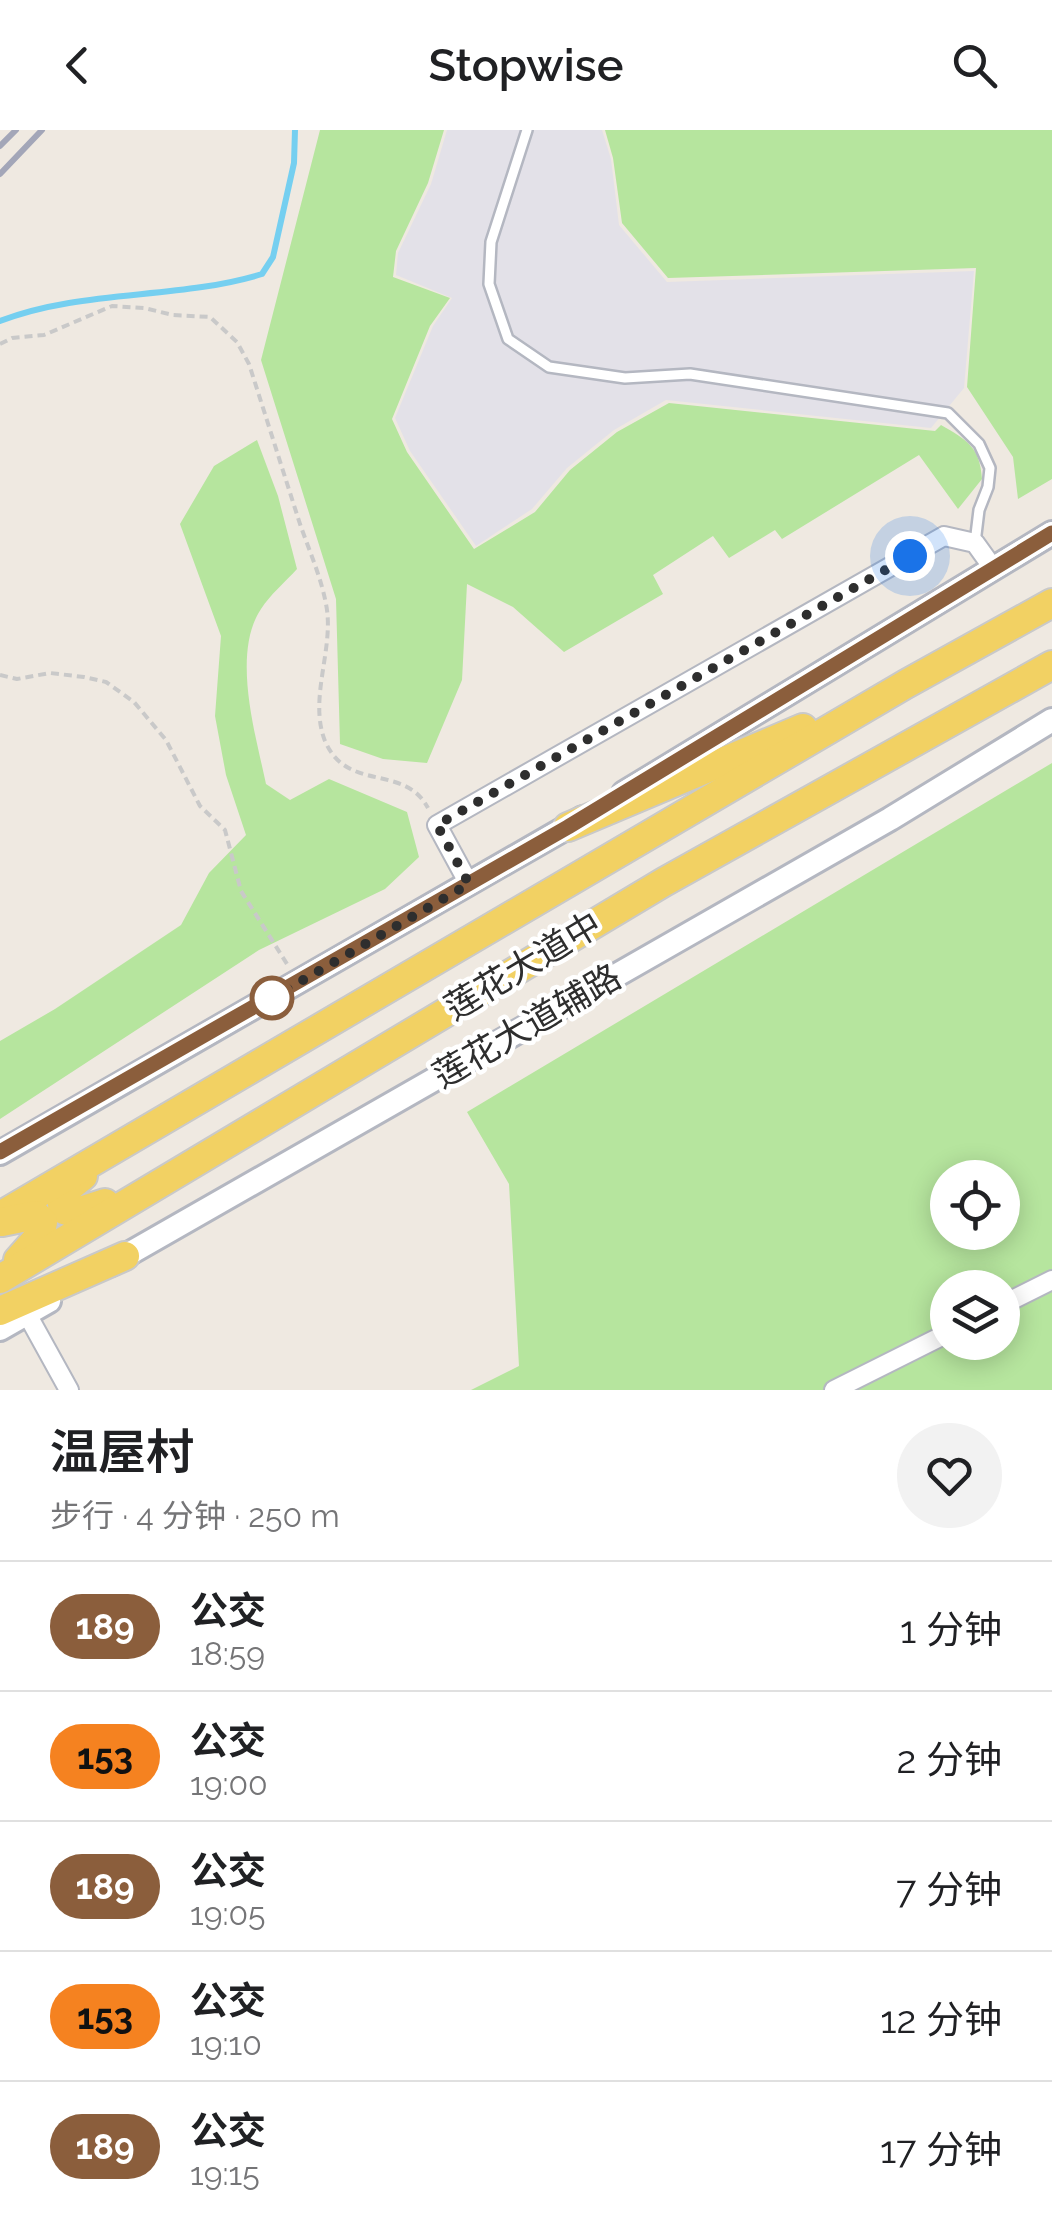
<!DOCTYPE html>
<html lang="zh">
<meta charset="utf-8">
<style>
body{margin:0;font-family:Raleway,"Noto Sans SC",sans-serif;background:#f2f2f2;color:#202124;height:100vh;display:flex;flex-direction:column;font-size:38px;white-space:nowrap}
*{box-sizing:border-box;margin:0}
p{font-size:32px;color:#757577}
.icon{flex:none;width:55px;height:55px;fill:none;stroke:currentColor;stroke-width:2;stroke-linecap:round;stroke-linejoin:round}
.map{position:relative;height:1260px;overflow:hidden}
.panel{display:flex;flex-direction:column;background:#fff;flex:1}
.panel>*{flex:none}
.badge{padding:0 20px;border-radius:32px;font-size:35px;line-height:65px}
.controls{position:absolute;left:930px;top:1030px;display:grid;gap:20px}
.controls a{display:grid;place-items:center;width:90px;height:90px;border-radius:50%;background:#fff;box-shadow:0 5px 25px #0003;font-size:50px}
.you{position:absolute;width:50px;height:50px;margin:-25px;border:8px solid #fff;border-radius:50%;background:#1a73e8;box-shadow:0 0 0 15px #1a73e833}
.map>.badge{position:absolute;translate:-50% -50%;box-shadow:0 0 0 5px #fff}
.round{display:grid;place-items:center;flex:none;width:105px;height:105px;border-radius:52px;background:#f2f2f2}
.overview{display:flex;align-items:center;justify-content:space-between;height:170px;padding:0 50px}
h1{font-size:48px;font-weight:600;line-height:75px}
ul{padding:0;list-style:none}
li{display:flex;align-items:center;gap:30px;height:130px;padding:0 50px;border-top:2px solid #e0e0e0}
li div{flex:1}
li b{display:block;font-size:38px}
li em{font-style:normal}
li .badge{min-width:110px;font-weight:700;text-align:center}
header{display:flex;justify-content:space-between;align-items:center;height:130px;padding:0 50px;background:#fff;font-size:45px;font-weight:600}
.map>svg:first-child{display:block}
</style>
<header><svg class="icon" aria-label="back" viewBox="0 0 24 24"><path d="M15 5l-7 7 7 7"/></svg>Stopwise<svg class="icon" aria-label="search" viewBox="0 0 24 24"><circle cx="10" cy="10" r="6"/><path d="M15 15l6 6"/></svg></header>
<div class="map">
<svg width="1052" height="1260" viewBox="0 0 1052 1260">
<rect width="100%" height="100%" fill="#efe9e1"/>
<!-- industrial -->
<path fill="#e3e1e8" d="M 447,0 L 602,0 L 611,29 L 619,95 L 667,152 L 974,141 L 964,258 L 931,298 L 666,270 L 614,300 L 567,338 L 532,379 L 476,416 L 410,321 L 395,288 L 433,196 L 452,168 L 396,145 L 398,123 L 431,54 Z"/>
<!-- green -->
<g fill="#b6e59e" fill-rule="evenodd">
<path d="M 320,0 L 444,0 L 428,53 L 396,121 L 393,147 L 450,168 L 430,196 L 392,289 L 407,322 L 474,419 L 535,382 L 570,340 L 617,302 L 669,273 L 935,301 L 941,295 C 967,310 980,317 982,349 L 958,379 L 919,325 L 782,409 L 775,400 L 729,428 L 713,406 L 653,445 L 663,464 L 564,522 L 513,477 L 467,454 L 462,550 L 427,633 L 383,629 L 340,614 L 336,469 L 261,230 Z"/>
<path d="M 605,0 L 1052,0 L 1052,349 L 1018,369 L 1013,327 L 967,257 L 976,138 L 668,148 L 622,93 L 613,28 Z"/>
<path d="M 257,310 L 278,366 L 297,439 C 285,452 270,465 261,479 C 231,524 256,606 266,654 L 290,670 L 329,649 L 407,682 L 419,727 L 385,759 L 259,820 L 0,989 L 0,911 L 55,879 L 181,795 L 209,743 L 246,705 L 226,645 L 215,586 L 221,506 L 180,394 L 214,336 Z"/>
<path d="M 1052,633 L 1052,1260 L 471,1260 L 519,1236 L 509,1054 L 467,982 ZM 948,1048 L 1002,1048 L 1002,1102 L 948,1102 ZM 948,1158 L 1002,1158 L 1002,1212 L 948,1212 Z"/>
</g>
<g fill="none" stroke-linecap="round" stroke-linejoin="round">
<!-- stream -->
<path stroke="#75cff0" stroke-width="6" d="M 0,191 C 83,159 177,170 262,144 L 273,127 L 294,33 L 295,0"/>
<!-- service casing -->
<g stroke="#b4b7c1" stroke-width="14">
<path id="service" d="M 527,0 L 491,112 L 489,154 L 508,209 L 549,237 L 625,248 L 690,244 L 948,283 L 979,314 L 990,338 L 988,357 L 979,380 L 975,413"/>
</g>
<!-- minor casing -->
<g stroke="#b4b7c1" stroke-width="22">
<g id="minor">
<path d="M 469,754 L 437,695 L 944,406 L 975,413 L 993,438"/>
<path d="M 1002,1175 L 1052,1150"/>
<path d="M 27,1184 L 69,1260"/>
<path d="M 834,1260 L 948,1203"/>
</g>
</g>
<!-- tertiary casing -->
<g stroke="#b4b7c1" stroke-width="28">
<g id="tertiary">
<path d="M 624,663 L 1052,403"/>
<path d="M 0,1023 L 583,688"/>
<path d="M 111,1134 L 890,689 L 1052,590"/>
<path d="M 0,1199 L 49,1171"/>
</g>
</g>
<!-- primary casing -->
<g stroke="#c9c9c9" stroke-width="32">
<g id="primary">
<path d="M 568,697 L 803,598"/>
<path d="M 83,1046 C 71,1056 56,1064 64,1080 L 74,1083 L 105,1073"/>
<path d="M 0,1086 L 906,554 L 1052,473"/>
<path d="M 2,1092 L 36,1085 L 43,1092 L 41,1104 L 18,1130"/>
<path d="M 0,1149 L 664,752 L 1052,535"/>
<path d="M 0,1181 L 125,1126"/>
</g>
</g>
<!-- path -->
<g stroke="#c9c9c9" stroke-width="4" stroke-dasharray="8 5" stroke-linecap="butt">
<path d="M 0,214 L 12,208 L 44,205 L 112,176 L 144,178 L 173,185 L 210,187 L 237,212 L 249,234 C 266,287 283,341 300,394 C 309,420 321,447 326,474 C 335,518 308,568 325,611 C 347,663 404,633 428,678"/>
<path d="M 0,545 L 17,549 L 50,543 L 84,547 L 106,552 L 134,572 L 166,610 L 200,676 L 225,700 L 241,761 L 287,834"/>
</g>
<!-- service -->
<use href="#service" stroke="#fff" stroke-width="9"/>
<!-- minor -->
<use href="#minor" stroke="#fff" stroke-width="18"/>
<!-- tertiary -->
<use href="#tertiary" stroke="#fff" stroke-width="22"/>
<!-- primary -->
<use href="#primary" stroke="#f2d163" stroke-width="28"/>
<!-- rail -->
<g stroke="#a3a6b8" stroke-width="6">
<path d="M 0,16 L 16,0"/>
<path d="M 0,44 L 42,0"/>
</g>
</g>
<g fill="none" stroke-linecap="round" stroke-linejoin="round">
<!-- line casing -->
<g stroke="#fff" stroke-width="22">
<path id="line" d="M 0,1022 L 568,697 L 1052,403"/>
</g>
<!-- line -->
<use href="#line" stroke="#8b5e3c" stroke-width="15"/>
<!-- walk -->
<path stroke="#2e2e2e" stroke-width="10" stroke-dasharray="0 18" d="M 272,868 L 469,754 L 437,695 L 910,426"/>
</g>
<!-- markers -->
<circle fill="#fff" stroke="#8b5e3c" stroke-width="5" cx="272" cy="868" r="20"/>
<g text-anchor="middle" stroke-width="9" stroke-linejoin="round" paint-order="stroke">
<!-- street labels -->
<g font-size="35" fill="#2e2e2e" stroke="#fff">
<text transform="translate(523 836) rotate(-31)" y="12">莲花大道中</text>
<text transform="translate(527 896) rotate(-30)" y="12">莲花大道辅路</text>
</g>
</g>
</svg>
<div class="controls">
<a><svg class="icon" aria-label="locate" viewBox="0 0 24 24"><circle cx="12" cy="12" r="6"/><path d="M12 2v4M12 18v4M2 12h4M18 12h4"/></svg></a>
<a><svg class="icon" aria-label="layers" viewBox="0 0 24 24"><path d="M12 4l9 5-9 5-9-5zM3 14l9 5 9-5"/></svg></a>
</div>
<div class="you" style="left:910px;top:426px"></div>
</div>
<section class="panel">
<div class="overview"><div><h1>温屋村</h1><p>步行 · 4 分钟 · 250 m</p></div><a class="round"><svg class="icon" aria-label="heart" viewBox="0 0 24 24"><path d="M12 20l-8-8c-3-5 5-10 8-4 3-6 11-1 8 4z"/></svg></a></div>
<ul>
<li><span class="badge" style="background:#8b5e3c;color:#fff">189</span><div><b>公交</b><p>18:59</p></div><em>1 分钟</em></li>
<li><span class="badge" style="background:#f58220;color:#111">153</span><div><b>公交</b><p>19:00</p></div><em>2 分钟</em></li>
<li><span class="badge" style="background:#8b5e3c;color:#fff">189</span><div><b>公交</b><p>19:05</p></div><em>7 分钟</em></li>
<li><span class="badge" style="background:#f58220;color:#111">153</span><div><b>公交</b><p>19:10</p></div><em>12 分钟</em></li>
<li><span class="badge" style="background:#8b5e3c;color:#fff">189</span><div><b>公交</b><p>19:15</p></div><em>17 分钟</em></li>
</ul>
</section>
